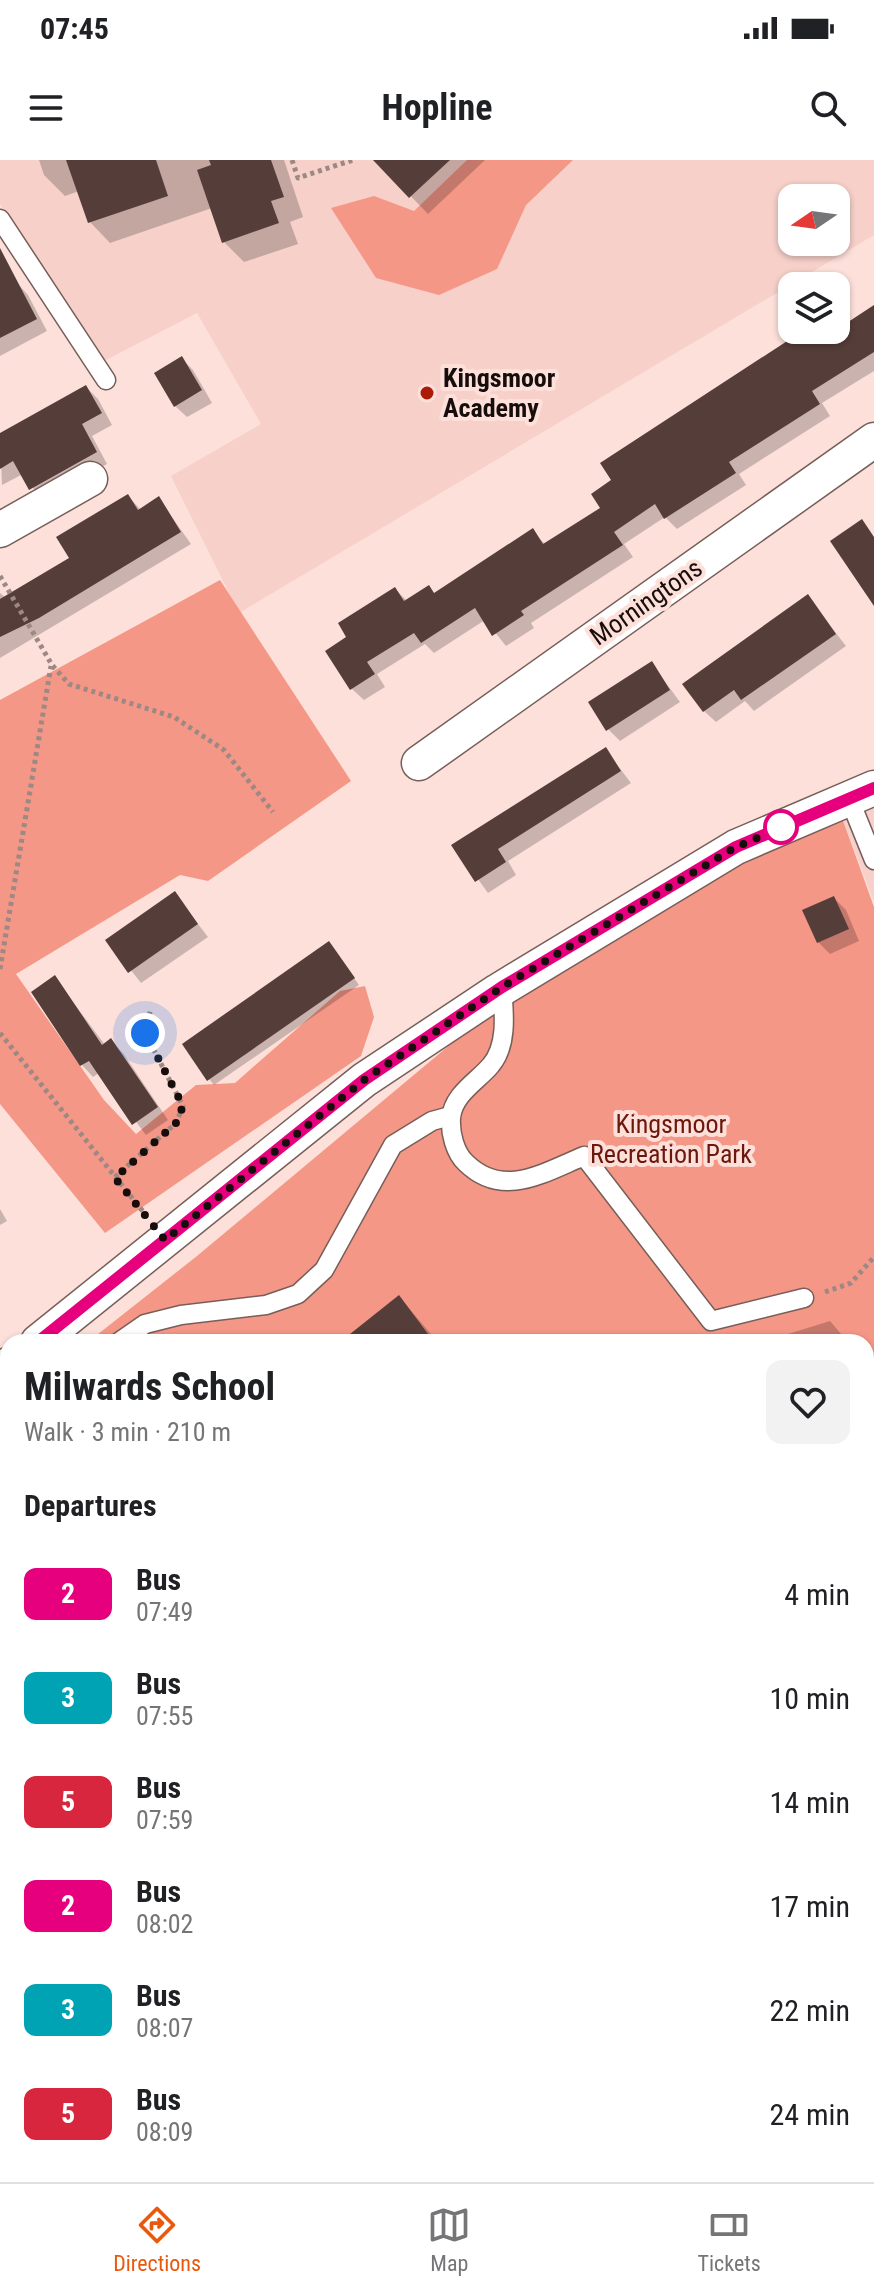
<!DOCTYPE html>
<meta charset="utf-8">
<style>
body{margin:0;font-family:"Roboto Condensed",sans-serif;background:#f2f2f2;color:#202124;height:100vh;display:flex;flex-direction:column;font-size:30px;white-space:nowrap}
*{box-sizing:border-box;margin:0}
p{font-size:26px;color:#757577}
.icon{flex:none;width:44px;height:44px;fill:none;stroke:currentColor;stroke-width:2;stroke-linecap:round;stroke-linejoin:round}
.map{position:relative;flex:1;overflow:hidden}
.side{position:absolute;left:0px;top:1174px;width:874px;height:848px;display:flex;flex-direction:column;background:#fff;border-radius:24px 24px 0 0;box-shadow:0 2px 6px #0004}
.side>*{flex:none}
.badge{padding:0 16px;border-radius:12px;font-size:28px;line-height:52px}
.needle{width:52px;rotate:257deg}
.controls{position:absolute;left:778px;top:24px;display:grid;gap:16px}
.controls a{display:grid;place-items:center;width:72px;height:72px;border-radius:16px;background:#fff;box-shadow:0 2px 6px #0004;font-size:40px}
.you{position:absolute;width:40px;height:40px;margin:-20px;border:6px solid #fff;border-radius:50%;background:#1a73e8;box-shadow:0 0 0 12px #1a73e833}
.map>.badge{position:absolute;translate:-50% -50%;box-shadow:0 0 0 4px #fff}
h2{padding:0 24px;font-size:30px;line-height:72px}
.round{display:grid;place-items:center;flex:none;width:84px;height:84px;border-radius:16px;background:#f2f2f2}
.overview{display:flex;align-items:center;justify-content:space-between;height:136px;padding:0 24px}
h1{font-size:38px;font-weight:700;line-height:60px}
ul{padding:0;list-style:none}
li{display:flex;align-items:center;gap:24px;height:104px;padding:0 24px}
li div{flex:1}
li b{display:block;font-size:30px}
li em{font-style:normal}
li .badge{min-width:88px;font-weight:700;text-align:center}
.status{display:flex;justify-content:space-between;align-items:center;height:56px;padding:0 40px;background:#fff;direction:ltr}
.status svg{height:22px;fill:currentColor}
header{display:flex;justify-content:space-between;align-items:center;height:104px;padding:0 24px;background:#fff;font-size:36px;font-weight:700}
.tab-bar{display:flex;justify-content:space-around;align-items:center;height:112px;border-top:2px solid #e0e0e0;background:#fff;font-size:22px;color:#757577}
.tab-bar a{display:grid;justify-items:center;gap:4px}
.tab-bar .selected{color:#ea580c}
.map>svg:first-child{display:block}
</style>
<div class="status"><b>07:45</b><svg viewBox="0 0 49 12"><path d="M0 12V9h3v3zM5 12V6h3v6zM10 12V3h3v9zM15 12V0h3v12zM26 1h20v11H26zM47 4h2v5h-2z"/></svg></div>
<header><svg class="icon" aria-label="menu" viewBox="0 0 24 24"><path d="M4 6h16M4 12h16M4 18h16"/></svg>Hopline<svg class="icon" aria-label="search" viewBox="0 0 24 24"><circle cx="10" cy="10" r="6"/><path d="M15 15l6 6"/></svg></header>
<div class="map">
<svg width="874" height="2022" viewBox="0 0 874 2022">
<rect width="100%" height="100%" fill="#fde0da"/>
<!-- built -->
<g fill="#f6d0c9" fill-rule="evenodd">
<path d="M 0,0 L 874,0 L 874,75 L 239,453 L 171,316 L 261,264 L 197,153 L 104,201 L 0,44 ZM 792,38 L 836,38 L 836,82 L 792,82 Z"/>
<path d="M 874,639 L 874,742 L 841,655 Z"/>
</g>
<!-- green -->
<g fill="#f59786">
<path d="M 467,0 L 573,0 L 526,45 L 497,109 L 439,135 L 376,118 L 331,48 L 374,36 L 414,51 Z"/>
<path d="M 220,420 L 351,621 L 208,721 L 180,715 L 16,814 L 104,940 L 136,974 L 196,925 L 235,923 L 340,831 L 365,826 L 374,857 L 361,896 L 105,1073 L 0,944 L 0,540 Z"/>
<path d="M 841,655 L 874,747 L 874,1923 L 866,1927 L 866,1182 L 88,1182 L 197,1096 L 482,858 L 779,676 Z"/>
<path d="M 8,1230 L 8,1400 L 0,1386 L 0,1236 Z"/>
<path d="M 607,2014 L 837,2014 L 840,2022 L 611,2022 Z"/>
</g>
<!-- shadow -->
<g fill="#0003">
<path d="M 39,0 L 284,0 L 303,57 L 290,62 L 298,84 L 244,102 L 224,82 L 212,48 L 110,83 L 90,62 L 79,31 L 65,36 L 44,15 Z"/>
<path d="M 376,0 L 485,0 L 428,54 Z"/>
<path d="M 17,123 L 28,135 L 47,171 L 0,196 L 0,132 Z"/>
<path d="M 874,147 L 874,211 L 822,243 L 830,256 L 739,314 L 746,325 L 677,369 L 665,357 L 624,384 L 633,397 L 531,463 L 534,468 L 506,486 L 485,460 L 434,493 L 425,484 L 377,514 L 385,527 L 364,540 L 352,529 L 328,491 L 349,478 L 395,429 L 407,441 L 428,427 L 435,434 L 532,371 L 546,385 L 602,348 L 808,170 L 836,170 L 836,152 L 839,149 L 852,162 Z"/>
<path d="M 181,198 L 193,210 L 212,243 L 187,257 L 175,246 Z"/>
<path d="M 86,227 L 98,239 L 112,265 L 92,276 L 107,304 L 42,340 L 23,314 L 2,325 L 0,275 Z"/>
<path d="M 128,336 L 141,350 L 159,339 L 191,384 L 0,498 L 0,433 L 6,438 L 72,398 Z"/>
<path d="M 808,437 L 846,486 L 754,551 L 745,541 L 716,562 L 704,551 Z"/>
<path d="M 652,504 L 680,542 L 620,581 L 608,569 Z"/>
<path d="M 606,590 L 631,623 L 508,701 L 516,715 L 488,733 L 454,686 Z"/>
<path d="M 175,734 L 208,777 L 141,823 L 108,781 Z"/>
<path d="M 834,738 L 846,750 L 859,781 L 830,794 L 818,782 Z"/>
<path d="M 334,789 L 359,825 L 214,925 L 209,919 Z"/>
<path d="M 55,818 L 105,885 L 111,881 L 123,893 L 168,960 L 146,975 L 99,913 L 93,917 L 82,905 L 33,833 Z"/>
<path d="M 0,1049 L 7,1061 L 0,1065 Z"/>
<path d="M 399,1137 L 438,1182 L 343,1182 Z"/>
<path d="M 830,1161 L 848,1182 L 762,1182 Z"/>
<path d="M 866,1237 L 874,1262 L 874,1271 L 866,1274 Z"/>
<path d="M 8,1345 L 8,1384 L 0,1372 L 0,1350 Z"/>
<path d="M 0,1488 L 8,1508 L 8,1629 L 0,1632 Z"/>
<path d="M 207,2014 L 260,2014 L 263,2022 L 210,2022 Z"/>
</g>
<!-- building -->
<g fill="#553e3a">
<path d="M 66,0 L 156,0 L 168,36 L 88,63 Z"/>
<path d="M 209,0 L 271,0 L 284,37 L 271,41 L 279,63 L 222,83 L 197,10 L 211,5 Z"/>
<path d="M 373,0 L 450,0 L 409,38 Z"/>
<path d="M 0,88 L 37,159 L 0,178 Z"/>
<path d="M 874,145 L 874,192 L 812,231 L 820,244 L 729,302 L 736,313 L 664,359 L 655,344 L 614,372 L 623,385 L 521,451 L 524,455 L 492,476 L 475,448 L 421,483 L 414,473 L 367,502 L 375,514 L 350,530 L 325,491 L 346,477 L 338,463 L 395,427 L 404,441 L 429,425 L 434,433 L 533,368 L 543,384 L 600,348 L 591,334 L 611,320 L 600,303 L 804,170 L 836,170 Z"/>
<path d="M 182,196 L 202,230 L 174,247 L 154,213 Z"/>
<path d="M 86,225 L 102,253 L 82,264 L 97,292 L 29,330 L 13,301 L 0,309 L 0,273 Z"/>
<path d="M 128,334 L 138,350 L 159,336 L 181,372 L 39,458 L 0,477 L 0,439 L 69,398 L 56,377 Z"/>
<path d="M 862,359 L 874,377 L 874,446 L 830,381 Z"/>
<path d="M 808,434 L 836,474 L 741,540 L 734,530 L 703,552 L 682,524 Z"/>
<path d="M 652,501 L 670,530 L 606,571 L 588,542 Z"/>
<path d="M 606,587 L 621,611 L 498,689 L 506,702 L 475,722 L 451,685 Z"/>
<path d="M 175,731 L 198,764 L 128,813 L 105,780 Z"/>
<path d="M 834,736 L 849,769 L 817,783 L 802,750 Z"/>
<path d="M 329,781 L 355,818 L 207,921 L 182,884 Z"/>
<path d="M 55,815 L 102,885 L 111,878 L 158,947 L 132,965 L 89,901 L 80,906 L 31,832 Z"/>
<path d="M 399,1135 L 434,1182 L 340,1182 Z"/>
</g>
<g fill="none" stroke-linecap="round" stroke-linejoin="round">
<!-- service casing -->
<g stroke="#775e59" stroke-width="21">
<g id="service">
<path d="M 0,59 L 106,220"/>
<path d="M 849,638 L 874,700"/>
<path d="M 502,827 C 504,852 508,885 491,905 C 478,921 453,934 451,958 C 450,973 455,993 466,1003 C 503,1039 543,1013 584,996 L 711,1161 L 804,1138"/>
<path d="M 119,1182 L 145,1164 L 181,1155 L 266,1145 L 298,1134 L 324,1110 L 393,985 L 432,961 L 450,956"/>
<path d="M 866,1975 L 874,1994"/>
<path d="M 379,2014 L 382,2022"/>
</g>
</g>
<!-- minor casing -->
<g stroke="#775e59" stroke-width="37">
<g id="minor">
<path d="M 0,370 L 90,319"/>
<path d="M 419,603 L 874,280"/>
<path d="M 38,1182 L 364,920 L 498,831 L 736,687 L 874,628"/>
<path d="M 0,1211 L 8,1205"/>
<path d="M 0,1698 L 8,1687"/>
<path d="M 0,1978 L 8,1984"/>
<path d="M 45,2014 L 55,2022"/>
</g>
</g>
<!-- path -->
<g stroke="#9d8884" stroke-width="5" stroke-dasharray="4 4" stroke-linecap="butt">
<path d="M 292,0 L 298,18 L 353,0"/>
<path d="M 0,416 L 52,505 L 69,524 L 174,557 L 224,590 L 273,652"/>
<path d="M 0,809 L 51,506"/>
<path d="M 0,873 L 145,1054"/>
<path d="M 115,1017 L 176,963 L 183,946 L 145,873 L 151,848"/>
<path d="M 825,1132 L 851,1123 L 874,1097"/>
<path d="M 0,1444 L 8,1463"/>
<path d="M 0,1773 L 8,1770"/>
<path d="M 866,1843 L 874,1838"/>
<path d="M 671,2014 L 672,2022"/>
<path d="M 521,2022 L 538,2014"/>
</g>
<!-- service -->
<use href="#service" stroke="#fff" stroke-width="18"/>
<!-- minor -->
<use href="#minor" stroke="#fff" stroke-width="34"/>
</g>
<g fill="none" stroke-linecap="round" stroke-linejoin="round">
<!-- line casing -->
<g stroke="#fff" stroke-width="18">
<path id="line" d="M 38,1182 L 364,920 L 502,827 L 736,687 L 874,628"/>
</g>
<!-- line -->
<use href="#line" stroke="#e6007e" stroke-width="12"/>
<!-- walk -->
<path stroke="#170e0c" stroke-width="8" stroke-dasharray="0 14.4" d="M 145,873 L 183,946 L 176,963 L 115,1018 L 165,1080 L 364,920 L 502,827 L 736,687 L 793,663 L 781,667"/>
</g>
<!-- markers -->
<circle fill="#ab1c08" stroke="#fde0da" stroke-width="3" cx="427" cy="233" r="8"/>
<circle fill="#fff" stroke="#e6007e" stroke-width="4" cx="781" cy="667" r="16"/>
<g text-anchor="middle" stroke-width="8" stroke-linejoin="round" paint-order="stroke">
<!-- poi labels -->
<g font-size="26" font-weight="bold" fill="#170e0c" stroke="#fde0da" text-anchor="start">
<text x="443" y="227">Kingsmoor<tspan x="443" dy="30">Academy</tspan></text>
</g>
<!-- street labels -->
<g font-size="26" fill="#170e0c" stroke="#fde0da">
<text transform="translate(646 442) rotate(-35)" y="9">Morningtons</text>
</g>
<!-- park labels -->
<g font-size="26" fill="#6c170c" stroke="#fde0da">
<text x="671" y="973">Kingsmoor<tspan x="671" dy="30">Recreation Park</tspan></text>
</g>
</g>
</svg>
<div class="controls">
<a><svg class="needle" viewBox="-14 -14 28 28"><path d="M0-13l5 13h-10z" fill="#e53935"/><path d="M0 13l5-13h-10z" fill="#757577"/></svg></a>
<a><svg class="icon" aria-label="layers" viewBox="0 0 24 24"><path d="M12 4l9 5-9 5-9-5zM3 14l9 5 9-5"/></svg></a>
</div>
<div class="you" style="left:145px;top:873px"></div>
<section class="side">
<div class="overview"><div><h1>Milwards School</h1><p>Walk · 3 min · 210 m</p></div><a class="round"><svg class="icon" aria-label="heart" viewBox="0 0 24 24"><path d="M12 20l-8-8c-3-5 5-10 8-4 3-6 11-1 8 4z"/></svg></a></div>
<h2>Departures</h2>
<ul>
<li><span class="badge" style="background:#e6007e;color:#fff">2</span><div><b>Bus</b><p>07:49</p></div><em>4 min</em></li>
<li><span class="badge" style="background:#00a3b4;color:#fff">3</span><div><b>Bus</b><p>07:55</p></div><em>10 min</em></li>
<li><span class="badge" style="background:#d7263d;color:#fff">5</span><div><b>Bus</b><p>07:59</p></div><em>14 min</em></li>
<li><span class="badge" style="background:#e6007e;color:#fff">2</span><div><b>Bus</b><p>08:02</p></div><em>17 min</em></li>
<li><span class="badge" style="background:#00a3b4;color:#fff">3</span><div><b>Bus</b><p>08:07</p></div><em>22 min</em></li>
<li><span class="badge" style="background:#d7263d;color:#fff">5</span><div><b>Bus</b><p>08:09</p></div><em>24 min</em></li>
</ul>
</section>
</div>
<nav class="tab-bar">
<a class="selected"><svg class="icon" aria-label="directions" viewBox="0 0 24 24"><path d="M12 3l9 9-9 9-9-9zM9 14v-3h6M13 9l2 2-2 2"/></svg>Directions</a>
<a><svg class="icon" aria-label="map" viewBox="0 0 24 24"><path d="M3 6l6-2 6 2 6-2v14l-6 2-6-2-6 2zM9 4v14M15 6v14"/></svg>Map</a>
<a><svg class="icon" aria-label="tickets" viewBox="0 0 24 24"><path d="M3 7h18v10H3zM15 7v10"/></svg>Tickets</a>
</nav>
